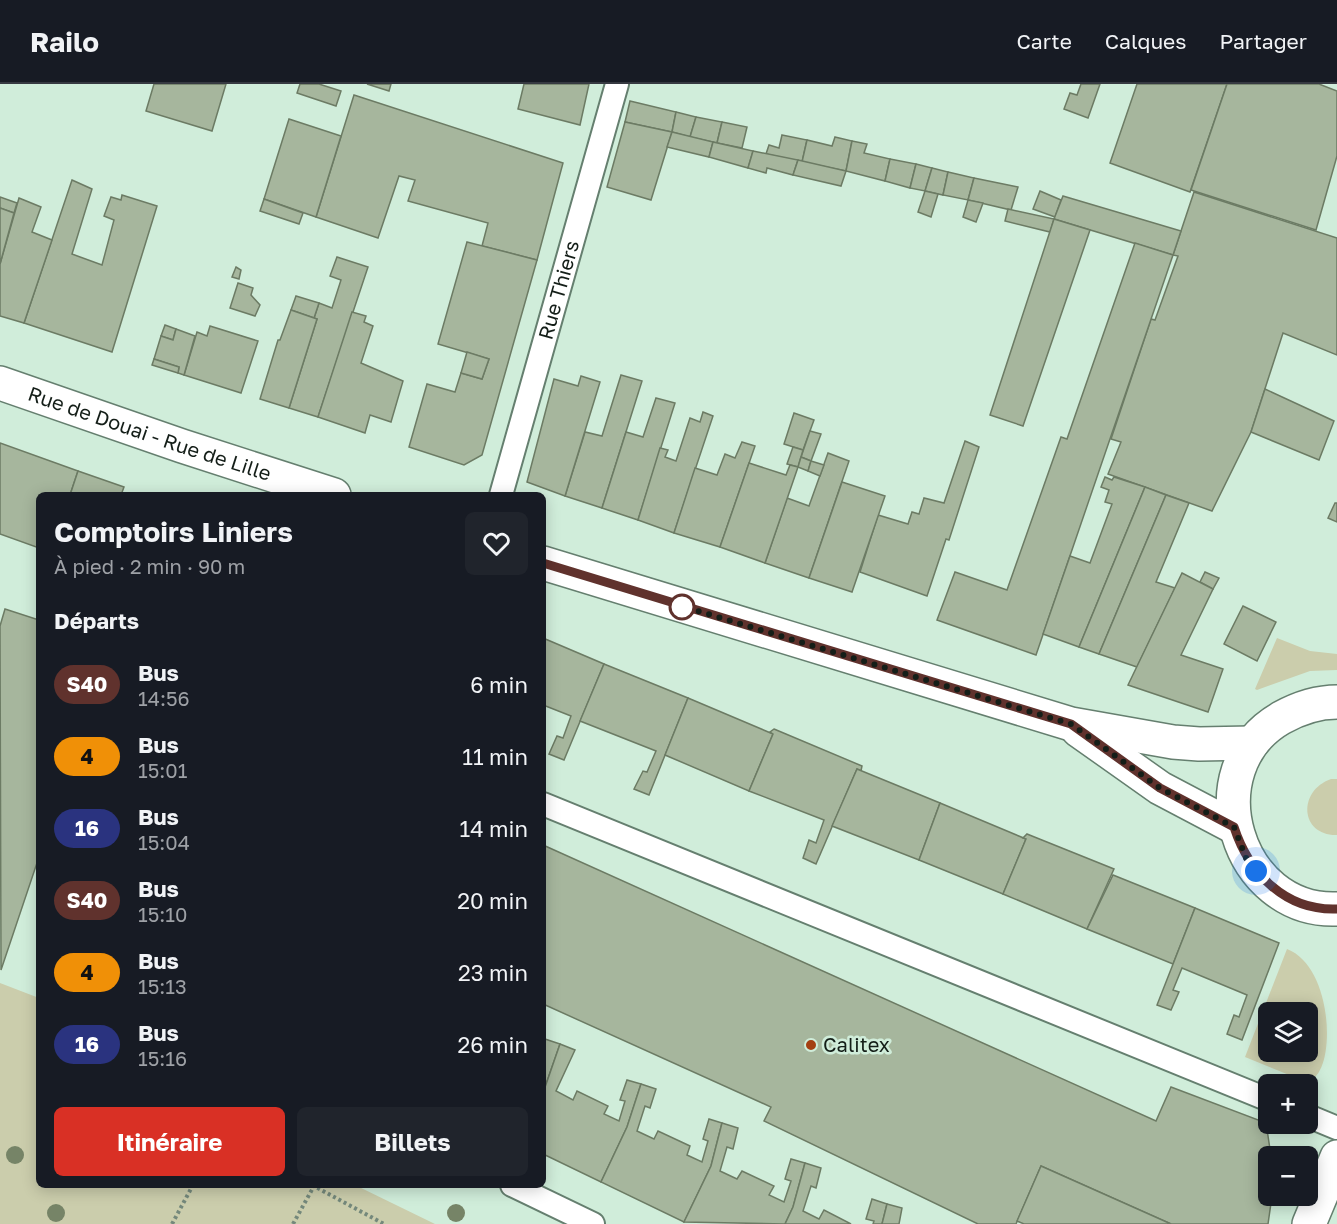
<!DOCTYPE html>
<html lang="fr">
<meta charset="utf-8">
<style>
body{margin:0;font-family:"Golos Text",sans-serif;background:#20242c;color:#f1f3f6;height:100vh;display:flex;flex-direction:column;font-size:22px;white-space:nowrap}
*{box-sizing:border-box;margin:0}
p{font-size:20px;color:#9ea1a6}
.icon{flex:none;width:33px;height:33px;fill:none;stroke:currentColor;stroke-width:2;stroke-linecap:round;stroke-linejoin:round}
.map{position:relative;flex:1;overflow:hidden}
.details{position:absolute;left:36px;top:408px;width:510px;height:696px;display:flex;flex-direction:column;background:#171b24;border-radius:9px;box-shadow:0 3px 15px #0003}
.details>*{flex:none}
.badge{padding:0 12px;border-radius:20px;font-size:21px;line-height:39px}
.fabs{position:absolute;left:1258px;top:918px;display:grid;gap:12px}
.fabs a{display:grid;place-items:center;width:60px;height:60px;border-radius:9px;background:#171b24;box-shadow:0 3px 15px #0003;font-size:30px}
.you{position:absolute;width:30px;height:30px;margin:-15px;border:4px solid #fff;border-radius:50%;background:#1a73e8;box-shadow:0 0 0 9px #1a73e833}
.map>.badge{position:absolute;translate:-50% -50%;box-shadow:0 0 0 3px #fff}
h2{padding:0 18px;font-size:22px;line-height:54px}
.round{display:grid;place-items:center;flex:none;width:63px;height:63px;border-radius:9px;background:#20242c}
.summary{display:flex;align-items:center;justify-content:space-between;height:102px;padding:0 18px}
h1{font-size:28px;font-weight:700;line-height:45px}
.cta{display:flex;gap:12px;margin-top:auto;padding:12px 18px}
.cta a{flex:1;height:69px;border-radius:9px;background:#d93025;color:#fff;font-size:24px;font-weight:700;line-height:69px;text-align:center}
.cta a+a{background:#20242c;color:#f1f3f6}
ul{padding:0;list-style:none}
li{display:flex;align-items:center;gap:18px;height:72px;padding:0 18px}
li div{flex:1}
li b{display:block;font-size:22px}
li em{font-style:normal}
li .badge{min-width:66px;font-weight:700;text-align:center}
header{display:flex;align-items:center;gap:36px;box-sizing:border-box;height:84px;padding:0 30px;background:#171b24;border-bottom:2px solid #363941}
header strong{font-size:28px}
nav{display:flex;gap:33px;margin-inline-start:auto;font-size:21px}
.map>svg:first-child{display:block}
</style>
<header>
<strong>Railo</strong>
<nav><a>Carte</a><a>Calques</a><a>Partager</a></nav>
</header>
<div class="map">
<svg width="1337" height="1140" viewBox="0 0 1337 1140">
<rect width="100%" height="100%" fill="#d0edda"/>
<!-- green -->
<g fill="#cbcdac" fill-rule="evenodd">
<path d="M 1277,554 L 1310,567 L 1337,570 L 1337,586 L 1310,587 L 1257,606 L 1255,605 Z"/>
<path d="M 1331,695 L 1337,695 L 1337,751 C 1300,752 1297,707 1331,695 Z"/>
<path d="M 1287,865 C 1337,884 1337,1001 1304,997 L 1245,973 ZM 1269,928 L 1308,928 L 1308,968 L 1269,968 Z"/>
<path d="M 0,899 L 39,914 L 39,1101 L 355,1101 L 435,1140 L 0,1140 Z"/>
</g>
<!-- building -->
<g fill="#a6b69d" stroke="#6c7b64" stroke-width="1.5">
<path d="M 154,0 L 226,0 L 212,47 L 146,27 Z"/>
<path d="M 300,0 L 319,0 L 341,7 L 336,22 L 297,9 Z"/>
<path d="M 367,0 L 391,0 L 389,7 Z"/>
<path d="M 524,0 L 589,0 L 580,41 L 518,25 Z"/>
<path d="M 1081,0 L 1100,0 L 1088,34 L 1064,25 L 1070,9 L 1077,11 Z"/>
<path d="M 1137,0 L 1227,0 L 1190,108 L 1110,79 Z"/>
<path d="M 1227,0 L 1319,0 L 1337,7 L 1337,72 L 1316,146 L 1191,106 Z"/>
<path d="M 354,11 L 563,79 L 537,176 L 482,162 L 488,139 L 408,117 L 415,96 L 399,92 L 378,154 L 316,133 Z"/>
<path d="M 630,17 L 676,28 L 672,48 L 625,38 Z"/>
<path d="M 676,28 L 696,33 L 690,53 L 672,48 Z"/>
<path d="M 696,33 L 722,38 L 717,59 L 690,53 Z"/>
<path d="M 289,35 L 341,52 L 316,133 L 264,115 Z"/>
<path d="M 625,38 L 672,48 L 651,116 L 607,103 Z"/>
<path d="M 722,38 L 747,43 L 742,64 L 717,59 Z"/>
<path d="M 672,48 L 713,58 L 709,73 L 667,63 Z"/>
<path d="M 782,51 L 807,56 L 802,78 L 766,70 L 769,61 L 779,64 Z"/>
<path d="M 835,53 L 852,57 L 846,87 L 802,78 L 807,56 L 832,62 Z"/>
<path d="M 852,57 L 867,60 L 864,69 L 890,75 L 885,97 L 846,87 Z"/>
<path d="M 713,58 L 753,67 L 748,84 L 709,73 Z"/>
<path d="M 753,67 L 798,76 L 793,91 L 767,84 L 766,89 L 748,84 Z"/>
<path d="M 890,75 L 916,80 L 910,104 L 885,97 Z"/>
<path d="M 798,76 L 846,87 L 841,102 L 793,91 Z"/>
<path d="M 916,80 L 932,84 L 925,107 L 910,104 Z"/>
<path d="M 932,84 L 948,88 L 943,111 L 925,107 Z"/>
<path d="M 948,88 L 974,94 L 968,116 L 943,111 Z"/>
<path d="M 974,94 L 1018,103 L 1011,126 L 968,116 Z"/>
<path d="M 72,96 L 92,105 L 72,170 L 102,181 L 114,136 L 104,132 L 111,113 L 121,116 L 122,111 L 157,122 L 112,268 L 24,239 Z"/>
<path d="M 925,107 L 938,110 L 931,133 L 918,128 Z"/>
<path d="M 1040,107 L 1061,116 L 1055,133 L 1033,125 Z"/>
<path d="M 1194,108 L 1337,154 L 1337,271 L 1283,249 L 1251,348 L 1212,427 L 1108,390 L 1121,358 L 1111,355 L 1151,235 L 1155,236 L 1178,172 L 1173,171 Z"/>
<path d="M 1063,112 L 1181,147 L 1173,171 L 1054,135 Z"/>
<path d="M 0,113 L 17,119 L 14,129 L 0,124 Z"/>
<path d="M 19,114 L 41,123 L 32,148 L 52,156 L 24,239 L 0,232 L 0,180 Z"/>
<path d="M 264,115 L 303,129 L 299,140 L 260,127 Z"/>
<path d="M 968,116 L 983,119 L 976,138 L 963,133 Z"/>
<path d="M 0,124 L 14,129 L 0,180 Z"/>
<path d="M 1008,125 L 1054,135 L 1050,148 L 1005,137 Z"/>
<path d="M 1054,135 L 1090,146 L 1023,342 L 990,331 Z"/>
<path d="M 467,158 L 537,176 L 482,371 L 464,381 L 409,363 L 427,300 L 455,308 L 461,289 L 482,295 L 489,275 L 438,260 Z"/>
<path d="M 1135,159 L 1173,171 L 1036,571 L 937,536 L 955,488 L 1007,506 L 1061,353 L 1067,355 Z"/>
<path d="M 337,173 L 368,183 L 318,333 L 289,324 L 317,235 L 314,234 L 319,219 L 332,224 L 341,196 L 330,192 Z"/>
<path d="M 236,183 L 241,186 L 239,195 L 232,193 Z"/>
<path d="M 238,199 L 253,204 L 251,211 L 260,221 L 255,232 L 230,224 Z"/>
<path d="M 296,212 L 319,219 L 314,234 L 291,226 Z"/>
<path d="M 291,226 L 317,235 L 289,324 L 260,315 L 278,256 L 280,256 Z"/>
<path d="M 352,228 L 366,232 L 364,238 L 373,242 L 361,279 L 403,297 L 391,338 L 370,331 L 365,349 L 318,333 Z"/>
<path d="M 165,241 L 176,245 L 173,256 L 161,252 Z"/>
<path d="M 210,242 L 258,257 L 241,309 L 184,291 L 197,248 L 207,252 Z"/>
<path d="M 176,245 L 195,252 L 184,291 L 178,289 L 179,283 L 154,275 L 161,252 L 173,256 Z"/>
<path d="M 467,268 L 489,275 L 482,295 L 461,289 Z"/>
<path d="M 154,275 L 179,283 L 178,289 L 152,281 Z"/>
<path d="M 621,291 L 642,297 L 602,424 L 565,412 L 585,348 L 602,352 Z"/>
<path d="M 581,292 L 600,298 L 565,412 L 527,398 L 554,295 L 578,302 Z"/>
<path d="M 1265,305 L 1334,337 L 1319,376 L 1251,348 Z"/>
<path d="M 656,314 L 675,319 L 638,436 L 602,424 L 626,348 L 643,353 Z"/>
<path d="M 703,328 L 713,332 L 674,449 L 638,436 L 660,364 L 668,366 L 665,373 L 676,377 L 690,334 L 700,338 Z"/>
<path d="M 794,329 L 814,336 L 803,366 L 784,360 Z"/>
<path d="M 810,347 L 821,350 L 811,377 L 801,373 Z"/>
<path d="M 965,357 L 979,363 L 949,456 L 946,455 L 927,512 L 860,488 L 878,431 L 908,440 L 912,428 L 919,430 L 924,414 L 944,419 Z"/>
<path d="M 742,358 L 755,362 L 720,463 L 674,449 L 695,384 L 717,391 L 725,370 L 735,374 Z"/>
<path d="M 0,359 L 78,387 L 70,411 L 39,411 L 39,464 L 0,450 Z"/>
<path d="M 793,363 L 803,366 L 798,383 L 787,380 Z"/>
<path d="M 828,369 L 849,377 L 809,494 L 765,479 L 787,414 L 809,422 Z"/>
<path d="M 801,373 L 811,377 L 808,387 L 798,383 Z"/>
<path d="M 811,377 L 824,381 L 820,392 L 808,387 Z"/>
<path d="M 749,379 L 786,391 L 790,381 L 798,383 L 765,479 L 720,463 Z"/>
<path d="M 78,387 L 124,403 L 121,411 L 70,411 Z"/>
<path d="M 1105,393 L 1112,396 L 1114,393 L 1145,403 L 1079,563 L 1043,550 L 1070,472 L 1090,479 L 1112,420 L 1105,418 L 1109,406 L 1101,403 Z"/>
<path d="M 842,398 L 885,412 L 852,508 L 809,494 Z"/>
<path d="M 1145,403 L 1166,411 L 1099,570 L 1079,563 Z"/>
<path d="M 1166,411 L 1189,419 L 1156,498 L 1175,504 L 1137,583 L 1099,570 Z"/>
<path d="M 1335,419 L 1337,419 L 1337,438 L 1328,434 Z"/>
<path d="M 1205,488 L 1219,494 L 1213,505 L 1200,498 Z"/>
<path d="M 1182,489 L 1213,505 L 1181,571 L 1223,585 L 1208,628 L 1128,601 Z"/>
<path d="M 1243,522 L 1276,538 L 1257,577 L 1224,560 Z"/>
<path d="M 5,525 L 39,536 L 39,773 L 1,886 L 0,542 Z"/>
<path d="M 543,554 L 604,580 L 564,676 L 549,670 L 557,652 L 563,654 L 571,632 L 543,621 Z"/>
<path d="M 604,580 L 688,614 L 649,711 L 634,705 L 643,687 L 647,688 L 656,667 L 580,637 Z"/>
<path d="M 688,614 L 773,650 L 749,707 L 665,671 Z"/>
<path d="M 774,645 L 862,682 L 861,687 L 857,685 L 816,780 L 803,774 L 809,756 L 816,759 L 824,736 L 749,707 L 773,650 L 770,648 Z"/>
<path d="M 857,685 L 940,719 L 919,776 L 832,742 Z"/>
<path d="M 940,719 L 1026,755 L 1003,810 L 919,776 Z"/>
<path d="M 1027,750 L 1114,785 L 1087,845 L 1003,810 L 1026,755 L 1023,754 Z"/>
<path d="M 543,761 L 1156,1037 L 1171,1003 L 1258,1036 L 1265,1032 L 1271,1072 L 1269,1072 L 1269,1112 L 1272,1112 L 1268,1140 L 1171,1140 L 1041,1082 L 1016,1140 L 978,1140 L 764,1037 L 771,1023 L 543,920 Z"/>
<path d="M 1113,791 L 1195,824 L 1173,880 L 1087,845 Z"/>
<path d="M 1195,824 L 1279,859 L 1242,956 L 1227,950 L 1234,931 L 1239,933 L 1247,911 L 1182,884 L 1173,906 L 1179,908 L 1171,926 L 1157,921 Z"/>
<path d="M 545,955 L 560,960 L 543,1009 L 543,961 Z"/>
<path d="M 560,960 L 575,966 L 556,1007 L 573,1016 L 577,1007 L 608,1022 L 604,1030 L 619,1037 L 625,1017 L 620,1016 L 627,996 L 641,1000 L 627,1043 L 601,1098 L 543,1070 L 543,1009 Z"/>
<path d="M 641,1000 L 656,1005 L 650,1024 L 645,1022 L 637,1047 L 654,1055 L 658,1047 L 690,1062 L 687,1071 L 702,1078 L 708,1057 L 703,1055 L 709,1035 L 722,1039 L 711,1082 L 684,1138 L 601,1098 L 627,1043 Z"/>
<path d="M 722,1039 L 738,1044 L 733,1065 L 727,1063 L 720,1087 L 737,1095 L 742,1087 L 774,1102 L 769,1111 L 784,1118 L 791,1097 L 785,1095 L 791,1075 L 805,1079 L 793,1123 L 785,1140 L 684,1138 L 711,1082 Z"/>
<path d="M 805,1079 L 821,1084 L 816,1104 L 811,1102 L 803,1127 L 819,1135 L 824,1126 L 851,1140 L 785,1140 L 793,1123 Z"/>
<path d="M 1041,1082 L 1171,1140 L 1024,1140 L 1017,1137 Z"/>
<path d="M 872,1115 L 887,1120 L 882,1140 L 873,1140 L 874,1137 L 866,1135 Z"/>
<path d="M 887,1120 L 902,1124 L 899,1140 L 882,1140 Z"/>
</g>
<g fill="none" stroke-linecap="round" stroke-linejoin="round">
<!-- lane casing -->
<g stroke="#657f6f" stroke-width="26">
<g id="lane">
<path id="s1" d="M 501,411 L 617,0"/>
<path d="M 543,720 L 1269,1016"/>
<path d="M 1308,1032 L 1337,1044"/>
<path d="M 512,1101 L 593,1140"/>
</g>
</g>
<!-- secondary casing -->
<g stroke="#657f6f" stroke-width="36">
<g id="secondary">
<path id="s2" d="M 0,299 L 182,362 L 334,411"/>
<path d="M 543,479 L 1071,640 L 1173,658 L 1199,660 L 1252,659"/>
<path d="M 1337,618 C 1316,618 1299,624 1281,634 C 1193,685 1236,829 1337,825"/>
<path d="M 1078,646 L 1160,704 L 1234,743"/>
<path d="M 1309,1140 L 1337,1073"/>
</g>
</g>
<!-- path -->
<g stroke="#74887b" stroke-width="4" stroke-dasharray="3 3" stroke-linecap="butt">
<path d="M 312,1101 L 384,1140"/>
<path d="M 172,1140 L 193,1101"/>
<path d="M 293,1140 L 314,1102"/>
</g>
<!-- lane -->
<use href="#lane" stroke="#fff" stroke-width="22"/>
<!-- secondary -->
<use href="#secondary" stroke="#fff" stroke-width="33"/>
</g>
<!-- trees -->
<g fill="#768467">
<circle cx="15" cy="1071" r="9"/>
<circle cx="56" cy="1129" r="9"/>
<circle cx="456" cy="1129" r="9"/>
</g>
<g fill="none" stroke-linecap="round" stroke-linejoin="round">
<!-- line casing -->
<g stroke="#fff" stroke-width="14">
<path id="line" d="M 543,479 L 1071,640 L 1160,704 L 1234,743 C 1249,789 1285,827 1337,825"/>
</g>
<!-- line -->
<use href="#line" stroke="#60322d" stroke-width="9"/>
<!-- walk -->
<path stroke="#141e18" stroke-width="6" stroke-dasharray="0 10.8" d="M 682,523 L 675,520 L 1071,640 L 1160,704 L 1234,743 L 1246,774 L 1256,787"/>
</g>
<!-- markers -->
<circle fill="#fff" stroke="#60322d" stroke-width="3" cx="682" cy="523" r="12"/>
<circle fill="#a43f12" stroke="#d0edda" stroke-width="2" cx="811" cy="961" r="6"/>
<g text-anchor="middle" stroke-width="5" stroke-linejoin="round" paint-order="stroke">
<!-- street labels -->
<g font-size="20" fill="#141e18" stroke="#d0edda">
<text dy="7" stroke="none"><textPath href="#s1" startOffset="213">Rue Thiers</textPath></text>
<text dy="7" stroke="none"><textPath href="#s2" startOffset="158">Rue de Douai - Rue de Lille</textPath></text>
</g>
<!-- poi labels -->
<g font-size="20" fill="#141e18" stroke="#d0edda" text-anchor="start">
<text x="823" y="968">Calitex</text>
</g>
</g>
</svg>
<div class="fabs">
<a><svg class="icon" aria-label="layers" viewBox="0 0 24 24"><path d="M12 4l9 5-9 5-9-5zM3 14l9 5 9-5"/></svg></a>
<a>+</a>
<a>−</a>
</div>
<div class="you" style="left:1256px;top:787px"></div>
<section class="details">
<div class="summary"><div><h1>Comptoirs Liniers</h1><p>À pied · 2 min · 90 m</p></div><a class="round"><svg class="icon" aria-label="heart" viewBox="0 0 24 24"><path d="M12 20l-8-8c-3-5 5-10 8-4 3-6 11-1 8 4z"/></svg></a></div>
<h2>Départs</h2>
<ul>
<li><span class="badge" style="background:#60322d;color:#fff">S40</span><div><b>Bus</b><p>14:56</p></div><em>6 min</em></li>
<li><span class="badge" style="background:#f09007;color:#111">4</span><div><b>Bus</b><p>15:01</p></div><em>11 min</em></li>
<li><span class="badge" style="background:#2a337f;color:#fff">16</span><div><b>Bus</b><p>15:04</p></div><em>14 min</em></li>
<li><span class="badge" style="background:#60322d;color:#fff">S40</span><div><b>Bus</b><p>15:10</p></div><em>20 min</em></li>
<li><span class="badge" style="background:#f09007;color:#111">4</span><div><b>Bus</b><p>15:13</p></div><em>23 min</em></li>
<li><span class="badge" style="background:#2a337f;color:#fff">16</span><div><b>Bus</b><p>15:16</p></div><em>26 min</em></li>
</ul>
<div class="cta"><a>Itinéraire</a><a>Billets</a></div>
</section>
</div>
